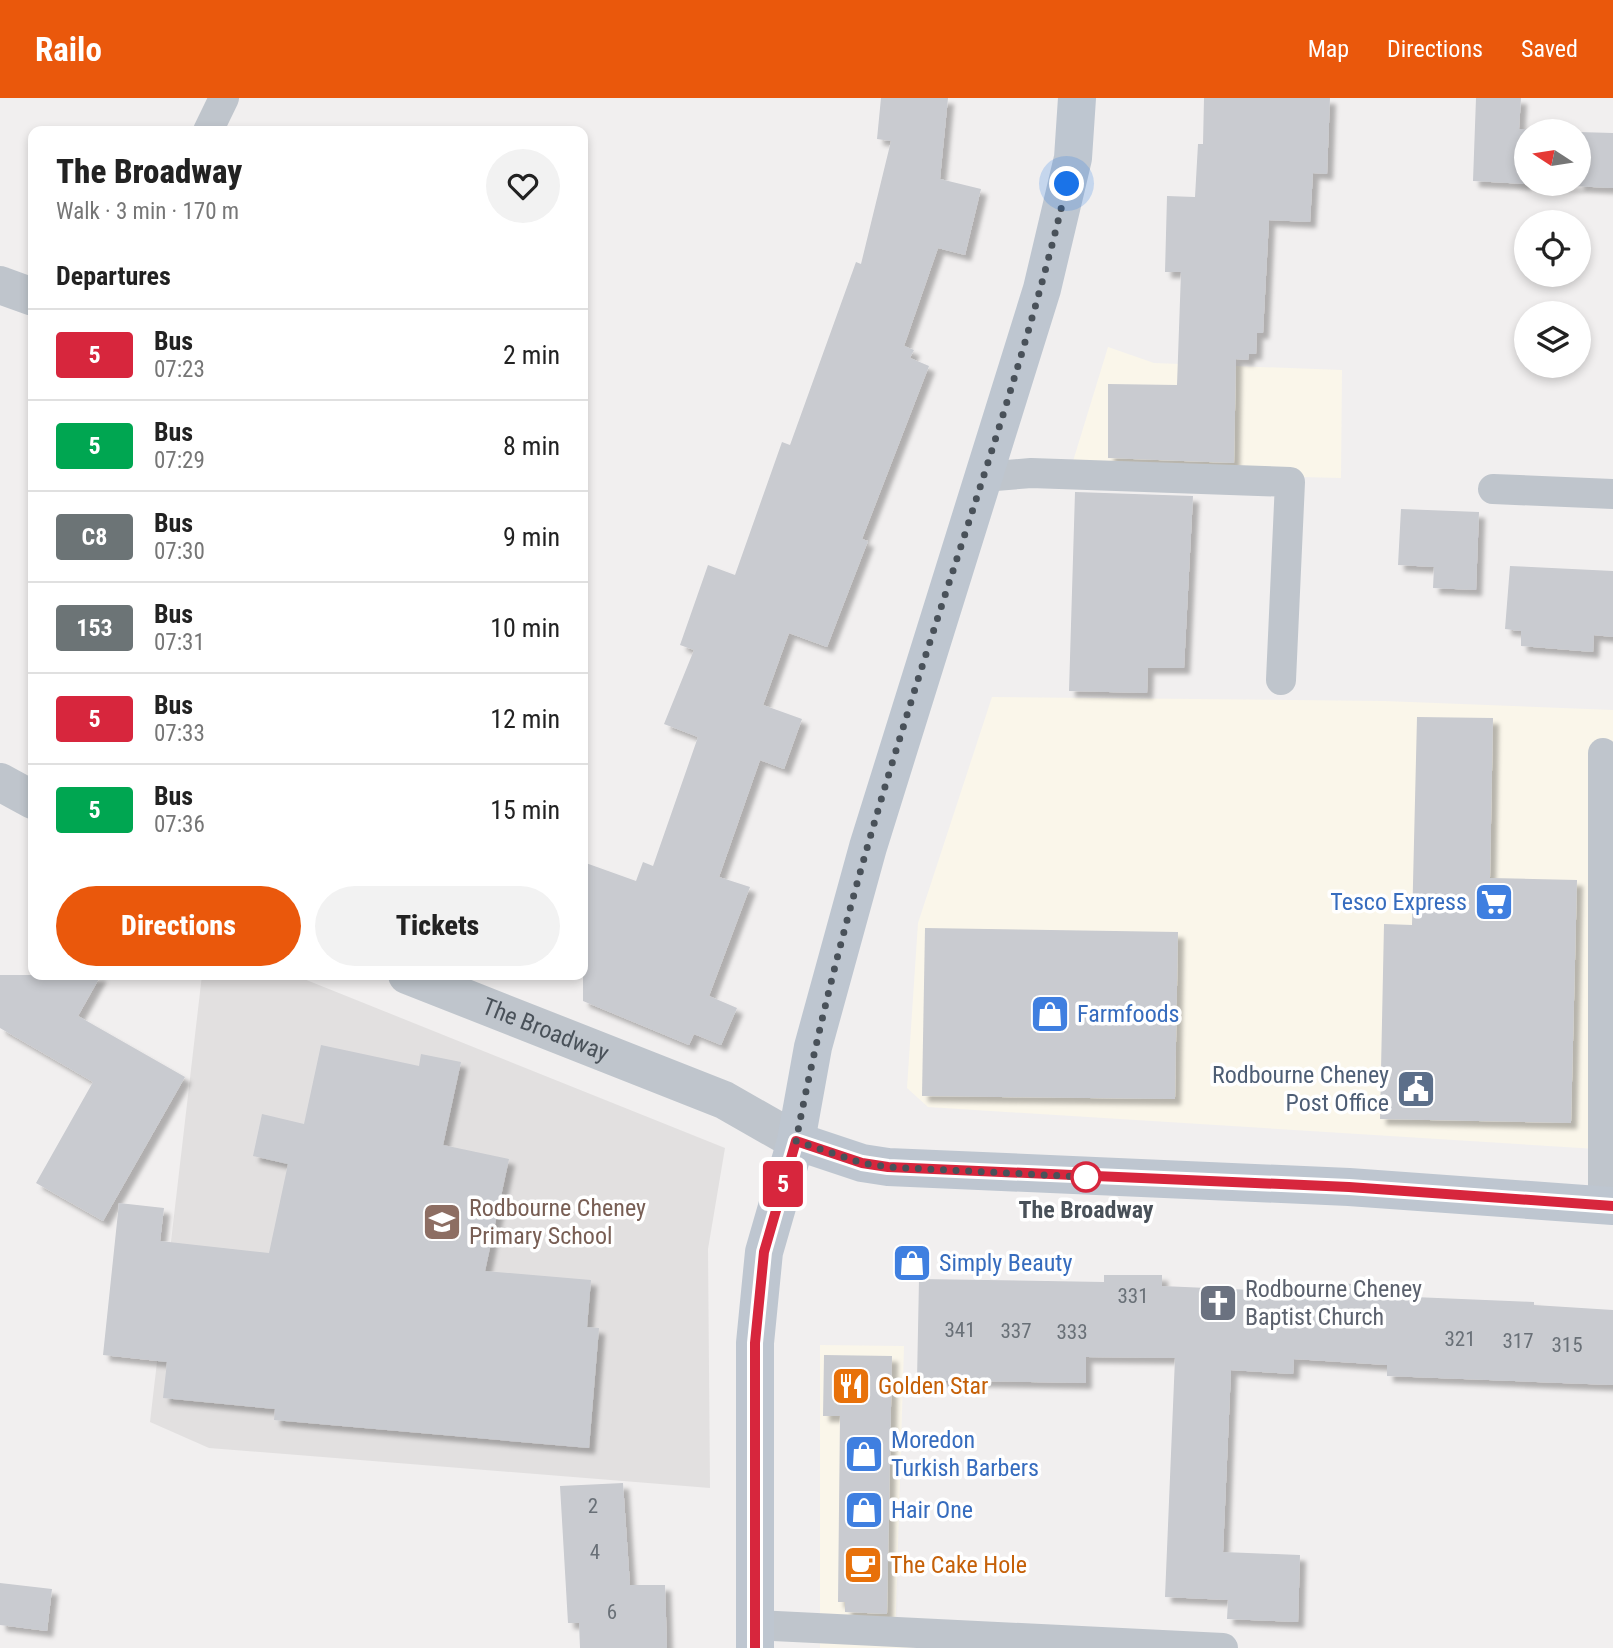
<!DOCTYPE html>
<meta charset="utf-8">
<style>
body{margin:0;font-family:"Roboto Condensed",sans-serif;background:#f2f2f2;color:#222;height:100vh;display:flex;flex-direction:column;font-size:26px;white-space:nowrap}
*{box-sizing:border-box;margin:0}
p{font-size:23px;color:#767676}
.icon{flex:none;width:38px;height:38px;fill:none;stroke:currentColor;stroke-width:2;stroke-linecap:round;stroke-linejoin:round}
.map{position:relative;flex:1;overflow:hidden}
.panel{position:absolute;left:28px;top:28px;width:560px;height:854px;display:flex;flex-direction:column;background:#fff;border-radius:14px;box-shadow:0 4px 10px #0003}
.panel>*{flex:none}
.badge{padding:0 14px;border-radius:5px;font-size:24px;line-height:46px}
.needle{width:46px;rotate:282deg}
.buttons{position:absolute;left:1514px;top:21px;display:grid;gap:14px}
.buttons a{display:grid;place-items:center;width:77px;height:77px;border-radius:50%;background:#fff;box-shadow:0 4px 10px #0003;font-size:35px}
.you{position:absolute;width:35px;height:35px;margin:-18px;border:5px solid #fff;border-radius:50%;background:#1a73e8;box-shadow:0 0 0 10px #1a73e833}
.map>.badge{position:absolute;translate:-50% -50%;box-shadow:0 0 0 4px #fff}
h2{padding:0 28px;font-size:26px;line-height:63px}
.round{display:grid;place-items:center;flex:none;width:74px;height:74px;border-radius:37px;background:#f2f2f2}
.summary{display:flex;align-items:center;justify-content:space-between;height:119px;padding:0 28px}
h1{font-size:33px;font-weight:800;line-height:52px}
.button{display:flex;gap:14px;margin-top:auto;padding:14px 28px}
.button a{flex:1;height:80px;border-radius:42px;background:#ea580c;color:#fff;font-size:28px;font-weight:800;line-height:80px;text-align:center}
.button a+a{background:#f2f2f2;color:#222}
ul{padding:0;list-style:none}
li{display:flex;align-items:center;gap:21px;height:91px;padding:0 28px;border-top:2px solid #e0e0e0}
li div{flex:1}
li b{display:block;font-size:26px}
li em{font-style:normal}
li .badge{min-width:77px;font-weight:700;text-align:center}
header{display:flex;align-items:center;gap:42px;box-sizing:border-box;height:98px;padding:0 35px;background:#ea580c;color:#fff}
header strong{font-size:33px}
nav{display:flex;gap:38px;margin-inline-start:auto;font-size:24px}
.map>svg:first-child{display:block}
</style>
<header>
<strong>Railo</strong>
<nav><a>Map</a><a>Directions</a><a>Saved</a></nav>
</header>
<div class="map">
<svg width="1613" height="1550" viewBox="0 0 1613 1550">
<defs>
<filter id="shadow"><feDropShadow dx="6" dy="6" stdDeviation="2" flood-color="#0004"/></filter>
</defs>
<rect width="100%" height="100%" fill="#f1efef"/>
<!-- commercial -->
<g fill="#faf6ea">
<path d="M 1108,249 L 1154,265 L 1342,272 L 1341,380 L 1070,373 Z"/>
<path d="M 992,599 L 1384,603 L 1613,612 L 1613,1052 L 928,1009 L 907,990 L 918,825 Z"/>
<path d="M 820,1247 L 904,1248 L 895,1546 L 1047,1550 L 820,1550 Z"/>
</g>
<!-- education -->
<path fill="#e2e0e0" d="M 202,877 L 294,877 L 725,1050 L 708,1151 L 710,1390 L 209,1350 L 150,1324 Z"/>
<!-- building -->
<g fill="#c9cbd0" filter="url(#shadow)">
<path d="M 881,0 L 948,0 L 940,81 L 981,91 L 965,157 L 938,150 L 904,248 L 914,252 L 910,260 L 929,268 L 862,441 L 868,443 L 827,549 L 789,535 L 763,607 L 802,621 L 784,671 L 760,662 L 719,779 L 750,789 L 709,898 L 737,910 L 721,947 L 694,936 L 689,947 L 583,903 L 583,764 L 636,783 L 643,764 L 653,768 L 698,639 L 664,626 L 694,552 L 680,547 L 708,467 L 735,477 L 782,344 L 790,347 L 856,164 L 861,166 L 891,43 L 877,41 Z"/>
<path d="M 1204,0 L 1330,0 L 1327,76 L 1313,75 L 1310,124 L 1269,122 L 1263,235 L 1257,235 L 1256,256 L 1249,256 L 1248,262 L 1236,261 L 1234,365 L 1108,360 L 1108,286 L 1177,287 L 1181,174 L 1165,174 L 1167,98 L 1195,99 L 1198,46 L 1203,46 Z"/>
<path d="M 1476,0 L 1521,0 L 1519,31 L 1569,33 L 1526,33 L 1526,86 L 1473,83 Z"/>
<path d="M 1578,34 L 1613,35 L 1613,90 L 1531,86 L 1578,86 Z"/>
<path d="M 1075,394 L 1193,398 L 1184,570 L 1148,570 L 1147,595 L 1069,593 Z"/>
<path d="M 1401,411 L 1479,414 L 1476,492 L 1433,490 L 1434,469 L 1398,467 Z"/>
<path d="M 1510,468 L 1613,473 L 1613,539 L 1594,537 L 1593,554 L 1521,548 L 1521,533 L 1505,531 Z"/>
<path d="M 1417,619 L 1493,620 L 1490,780 L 1577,782 L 1571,1025 L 1380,1021 L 1384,826 L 1412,827 Z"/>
<path d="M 925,830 L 1178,834 L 1175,1001 L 922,998 Z"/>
<path d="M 0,877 L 101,877 L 78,918 L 185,979 L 103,1123 L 36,1085 L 93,984 L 0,930 Z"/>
<path d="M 321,947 L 419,968 L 421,956 L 461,964 L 443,1047 L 509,1061 L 485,1173 L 591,1182 L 587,1229 L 599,1230 L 589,1350 L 274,1322 L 275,1311 L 163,1300 L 167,1264 L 103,1257 L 119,1105 L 164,1110 L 160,1143 L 269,1155 L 288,1066 L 253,1058 L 262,1016 L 304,1026 Z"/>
<path d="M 1104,1177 L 1162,1177 L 1162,1188 L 1253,1192 L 1253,1185 L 1326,1189 L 1327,1184 L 1390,1189 L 1390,1198 L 1534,1204 L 1534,1207 L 1613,1212 L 1613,1287 L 1387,1278 L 1387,1267 L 1294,1261 L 1293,1276 L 1231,1272 L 1223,1454 L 1300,1457 L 1298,1524 L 1227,1521 L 1228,1502 L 1165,1499 L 1175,1260 L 1086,1259 L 1086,1285 L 917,1282 L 919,1181 L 1104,1184 Z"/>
<path d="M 824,1257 L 892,1258 L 887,1516 L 845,1514 L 845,1504 L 838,1504 L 840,1318 L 823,1318 Z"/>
<path d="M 623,1385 L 630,1487 L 665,1487 L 667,1550 L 580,1550 L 579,1525 L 568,1525 L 560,1388 Z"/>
<path d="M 0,1485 L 52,1491 L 47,1533 L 0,1527 Z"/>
</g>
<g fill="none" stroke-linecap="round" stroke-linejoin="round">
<!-- lane -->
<g stroke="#bfc5cc" stroke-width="30">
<path d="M 208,33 L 224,0"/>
<path d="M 983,379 L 1031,375 L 1290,384 L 1281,582"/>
<path d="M 1493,391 L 1613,396"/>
<path d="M 1603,655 L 1603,1108"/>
<path d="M 754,1527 L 1223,1550"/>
</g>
<!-- street -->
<g stroke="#bfc5cc" stroke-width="38">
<path d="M 0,187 L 33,199"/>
<path d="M 0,684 L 33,702"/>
<path id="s1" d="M 407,877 L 724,1002 L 796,1043"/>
</g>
<!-- secondary -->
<g stroke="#bec6d0" stroke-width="38">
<path d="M 796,1043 L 862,1065 L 888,1069 L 1349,1089 L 1613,1108"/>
<path d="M 755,1550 L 755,1245 L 764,1154 L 796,1043 L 813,949 L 868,749 L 1042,191 L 1073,60 L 1077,0"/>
</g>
</g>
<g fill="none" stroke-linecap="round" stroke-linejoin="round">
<!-- line casing -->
<g stroke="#fff" stroke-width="16">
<path id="line" d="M 755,1550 L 755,1245 L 764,1154 L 796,1043 L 862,1065 L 888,1069 L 1349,1089 L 1613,1108"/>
</g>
<!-- line -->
<use href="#line" stroke="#d7263d" stroke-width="10"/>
<!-- walk -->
<path stroke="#495159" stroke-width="7" stroke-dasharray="0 12.6" d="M 1067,86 C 1023,275 955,458 899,643 C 858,775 822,908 796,1043 L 862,1065 L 888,1069 L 1086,1079"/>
</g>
<!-- icons -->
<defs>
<g id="supermarket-square" transform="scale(2.0125)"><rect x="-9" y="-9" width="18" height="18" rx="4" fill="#3f7fe0" stroke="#fff"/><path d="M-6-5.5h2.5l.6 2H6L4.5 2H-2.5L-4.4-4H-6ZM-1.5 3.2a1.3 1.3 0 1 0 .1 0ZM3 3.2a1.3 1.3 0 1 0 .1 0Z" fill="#fff"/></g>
<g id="shop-square" transform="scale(2.0125)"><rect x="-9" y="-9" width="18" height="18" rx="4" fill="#3f7fe0" stroke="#fff"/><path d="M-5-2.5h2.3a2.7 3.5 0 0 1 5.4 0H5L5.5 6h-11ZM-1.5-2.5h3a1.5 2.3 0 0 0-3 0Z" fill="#fff"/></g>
<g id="civic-square" transform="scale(2.0125)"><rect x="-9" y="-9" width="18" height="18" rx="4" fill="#5c6f8a" stroke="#fff"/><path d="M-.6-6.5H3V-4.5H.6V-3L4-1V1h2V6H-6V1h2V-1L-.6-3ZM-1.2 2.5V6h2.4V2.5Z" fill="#fff"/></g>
<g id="school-square" transform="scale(2.0125)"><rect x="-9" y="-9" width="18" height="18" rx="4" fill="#8d6e63" stroke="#fff"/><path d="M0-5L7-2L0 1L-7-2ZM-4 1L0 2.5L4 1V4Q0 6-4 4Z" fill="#fff"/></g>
<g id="church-square" transform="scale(2.0125)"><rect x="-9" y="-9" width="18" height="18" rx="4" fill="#6b7280" stroke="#fff"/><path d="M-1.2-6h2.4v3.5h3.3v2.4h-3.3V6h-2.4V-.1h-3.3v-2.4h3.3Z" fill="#fff"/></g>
<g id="restaurant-square" transform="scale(2.0125)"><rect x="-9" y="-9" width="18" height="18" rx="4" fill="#e8710a" stroke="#fff"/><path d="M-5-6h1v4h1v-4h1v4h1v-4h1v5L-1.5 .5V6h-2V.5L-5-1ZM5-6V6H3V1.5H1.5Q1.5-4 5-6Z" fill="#fff"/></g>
<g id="cafe-square" transform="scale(2.0125)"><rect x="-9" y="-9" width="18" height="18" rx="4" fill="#e8710a" stroke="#fff"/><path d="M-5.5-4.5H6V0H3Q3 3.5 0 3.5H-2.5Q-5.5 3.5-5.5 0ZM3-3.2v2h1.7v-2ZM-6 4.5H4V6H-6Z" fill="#fff"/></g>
</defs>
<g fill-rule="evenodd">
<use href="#supermarket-square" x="1494" y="804"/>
<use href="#shop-square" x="1050" y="916"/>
<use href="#civic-square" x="1416" y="991"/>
<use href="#school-square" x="442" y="1124"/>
<use href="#shop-square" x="912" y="1165"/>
<use href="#church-square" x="1218" y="1205"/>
<use href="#restaurant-square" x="851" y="1288"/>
<use href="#shop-square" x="864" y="1356"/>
<use href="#shop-square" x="864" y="1412"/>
<use href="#cafe-square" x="863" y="1467"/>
</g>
<!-- markers -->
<circle fill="#fff" stroke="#d7263d" stroke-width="3.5" cx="1086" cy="1079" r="14"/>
<g text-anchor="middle" stroke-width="7" stroke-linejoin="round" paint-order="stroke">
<!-- number labels -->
<g font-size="21" fill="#697077">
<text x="1133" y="1205">331</text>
<text x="960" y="1239">341</text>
<text x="1016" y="1240">337</text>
<text x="1072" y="1241">333</text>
<text x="1460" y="1248">321</text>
<text x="1518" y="1250">317</text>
<text x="1567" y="1254">315</text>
<text x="593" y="1415">2</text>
<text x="595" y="1461">4</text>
<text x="612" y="1521">6</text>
</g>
<!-- shop labels -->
<g font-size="24" fill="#366cbe" stroke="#fff" text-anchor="start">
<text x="1467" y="812" text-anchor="end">Tesco Express</text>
<text x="1077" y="924">Farmfoods</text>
<text x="939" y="1173">Simply Beauty</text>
<text x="891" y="1350">Moredon<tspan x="891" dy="28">Turkish Barbers</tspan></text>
<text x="891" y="1420">Hair One</text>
</g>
<!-- street labels -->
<g font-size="24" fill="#495159" stroke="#fff">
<text dy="8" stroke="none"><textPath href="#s1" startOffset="149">The Broadway</textPath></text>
</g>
<!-- service labels -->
<g font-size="24" fill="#4e5e75" stroke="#fff" text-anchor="end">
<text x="1389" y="985">Rodbourne Cheney<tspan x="1389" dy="28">Post Office</tspan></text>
</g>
<!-- education labels -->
<g font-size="24" fill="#785e54" stroke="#fff" text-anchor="start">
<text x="469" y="1118">Rodbourne Cheney<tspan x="469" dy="28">Primary School</tspan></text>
</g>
<!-- stop labels -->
<g font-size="24" font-weight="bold" fill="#495159" stroke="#fff">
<text x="1086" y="1120">The Broadway</text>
</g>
<!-- worship labels -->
<g font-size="24" fill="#5b616d" stroke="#fff" text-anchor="start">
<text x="1245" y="1199">Rodbourne Cheney<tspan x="1245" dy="28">Baptist Church</tspan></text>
</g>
<!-- food labels -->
<g font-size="24" fill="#c56008" stroke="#fff" text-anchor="start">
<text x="878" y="1296">Golden Star</text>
<text x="890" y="1475">The Cake Hole</text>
</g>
</g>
</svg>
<div class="buttons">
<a><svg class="needle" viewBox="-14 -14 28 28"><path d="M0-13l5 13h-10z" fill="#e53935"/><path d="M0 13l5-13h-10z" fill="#767676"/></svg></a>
<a><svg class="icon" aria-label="locate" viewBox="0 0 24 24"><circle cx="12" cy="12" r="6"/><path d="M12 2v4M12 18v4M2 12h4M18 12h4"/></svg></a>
<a><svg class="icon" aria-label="layers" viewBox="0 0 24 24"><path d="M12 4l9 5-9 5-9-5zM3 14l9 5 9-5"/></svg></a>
</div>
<div class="you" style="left:1067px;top:86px"></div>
<b class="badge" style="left:783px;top:1086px;background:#d7263d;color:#fff">5</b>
<section class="panel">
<div class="summary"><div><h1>The Broadway</h1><p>Walk · 3 min · 170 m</p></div><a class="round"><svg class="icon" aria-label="heart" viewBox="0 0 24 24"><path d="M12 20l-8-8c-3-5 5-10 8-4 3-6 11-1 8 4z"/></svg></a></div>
<h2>Departures</h2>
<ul>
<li><span class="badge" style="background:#d7263d;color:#fff">5</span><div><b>Bus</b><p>07:23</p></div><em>2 min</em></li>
<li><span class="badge" style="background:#00a651;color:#fff">5</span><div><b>Bus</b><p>07:29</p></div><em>8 min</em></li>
<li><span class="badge" style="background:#6c7476;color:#fff">C8</span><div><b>Bus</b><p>07:30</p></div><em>9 min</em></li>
<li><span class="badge" style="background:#6c7476;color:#fff">153</span><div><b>Bus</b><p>07:31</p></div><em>10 min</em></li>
<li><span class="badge" style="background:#d7263d;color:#fff">5</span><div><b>Bus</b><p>07:33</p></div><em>12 min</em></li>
<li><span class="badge" style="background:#00a651;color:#fff">5</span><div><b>Bus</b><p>07:36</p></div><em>15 min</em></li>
</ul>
<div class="button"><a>Directions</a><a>Tickets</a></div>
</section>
</div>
